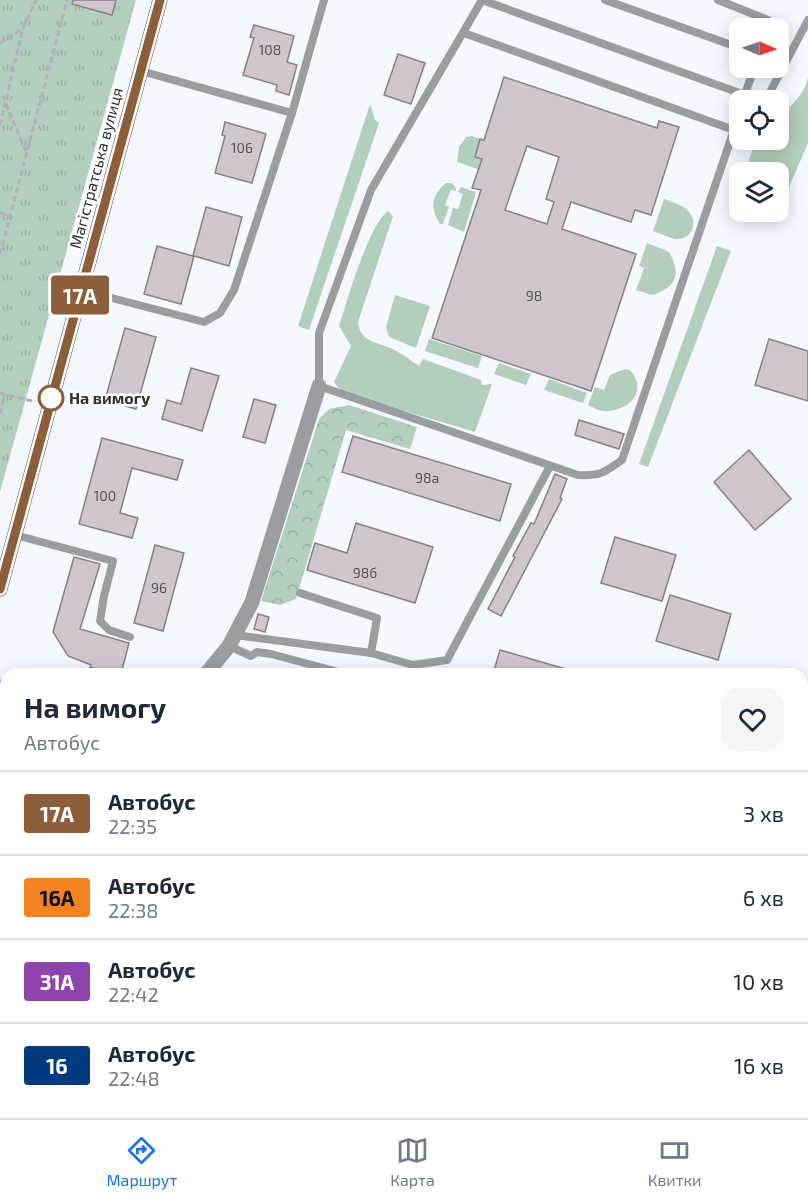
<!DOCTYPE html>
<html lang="uk">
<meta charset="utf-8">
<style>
body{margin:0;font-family:"Exo 2",sans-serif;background:#f6f6f7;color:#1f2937;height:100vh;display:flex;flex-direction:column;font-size:22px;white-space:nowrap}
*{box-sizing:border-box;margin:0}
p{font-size:20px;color:#747a83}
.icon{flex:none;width:33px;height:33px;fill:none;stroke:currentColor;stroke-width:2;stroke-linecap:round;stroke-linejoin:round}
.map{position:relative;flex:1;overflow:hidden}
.sheet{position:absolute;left:0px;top:668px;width:808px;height:452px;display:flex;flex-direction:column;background:#fff;border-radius:18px 18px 0 0;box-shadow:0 3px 15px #0003}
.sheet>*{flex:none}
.badge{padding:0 12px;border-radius:4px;font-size:21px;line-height:39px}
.needle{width:39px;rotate:92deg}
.tools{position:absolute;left:729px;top:18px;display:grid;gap:12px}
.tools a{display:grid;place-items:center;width:60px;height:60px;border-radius:12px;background:#fff;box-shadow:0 3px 15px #0003;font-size:30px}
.map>.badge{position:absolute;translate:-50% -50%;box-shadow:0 0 0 3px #fff}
.round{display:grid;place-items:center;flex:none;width:63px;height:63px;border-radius:18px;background:#f6f6f7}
.head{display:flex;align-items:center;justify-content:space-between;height:102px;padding:0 24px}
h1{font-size:28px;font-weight:700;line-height:45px}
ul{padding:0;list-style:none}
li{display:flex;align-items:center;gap:18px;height:84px;padding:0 24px;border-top:2px solid #e0e1e3}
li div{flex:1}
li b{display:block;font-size:22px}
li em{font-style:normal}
li .badge{min-width:66px;font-weight:700;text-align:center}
.menu{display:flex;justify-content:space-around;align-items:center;height:84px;border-top:2px solid #e0e1e3;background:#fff;font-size:16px;color:#747a83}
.menu a{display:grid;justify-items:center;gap:3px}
.menu .current{color:#1a73e8}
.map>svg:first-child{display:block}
</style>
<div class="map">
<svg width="808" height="1118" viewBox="0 0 808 1118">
<defs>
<pattern id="forest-crowns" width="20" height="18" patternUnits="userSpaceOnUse" patternTransform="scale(1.5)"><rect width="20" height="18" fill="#b3cebc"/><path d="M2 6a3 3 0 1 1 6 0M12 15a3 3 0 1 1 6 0" fill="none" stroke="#9ab1a2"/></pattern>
<pattern id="park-tufts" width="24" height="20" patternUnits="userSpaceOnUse" patternTransform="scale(1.5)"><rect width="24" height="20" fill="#b3cebc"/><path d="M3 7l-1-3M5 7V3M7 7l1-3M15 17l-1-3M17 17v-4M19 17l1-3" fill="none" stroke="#9ab1a2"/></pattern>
</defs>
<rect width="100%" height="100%" fill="#f5f8ff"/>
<!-- grass -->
<g fill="#b3cebc">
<path d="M 808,78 L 808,143 L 789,187 L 779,204 L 778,172 L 745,172 L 756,140 L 778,140 L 779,117 C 791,106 804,95 808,78 Z"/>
<path d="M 370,104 L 375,120 L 379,123 L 309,330 L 298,326 Z"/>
<path d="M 472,136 L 480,139 L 475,156 L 484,159 L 483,171 L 457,162 L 459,147 L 466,137 Z"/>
<path d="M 446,183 L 452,183 L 456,188 L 456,191 L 451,190 L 445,205 L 449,207 L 443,224 L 440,224 C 430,208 431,195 446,183 Z"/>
<path d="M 461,187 L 476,192 L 464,232 L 448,225 L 453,208 L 458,209 L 463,194 L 458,192 Z"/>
<path d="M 664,199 C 671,202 680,204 686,209 C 699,219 694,240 676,239 C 669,238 660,233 653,231 Z"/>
<path d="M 388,211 L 393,216 L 358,322 C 360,345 383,342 398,352 C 406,356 412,362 419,366 L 423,359 L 481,380 L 482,385 L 492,384 L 475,432 L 343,393 L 334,382 L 351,346 L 339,326 C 348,299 368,226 388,211 Z"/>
<path d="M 647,243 L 669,252 C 682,274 676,288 652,295 L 636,290 L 644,268 L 639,266 Z"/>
<path d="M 717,246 L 731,251 L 648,467 L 639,464 Z"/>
<path d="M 395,295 L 430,306 L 416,348 L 389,337 L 386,327 Z"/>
<path d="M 429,339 L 482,356 L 478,368 L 425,351 Z"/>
<path d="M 499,363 L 531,374 L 526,385 L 494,374 Z"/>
<path d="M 625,369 L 630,370 C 650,393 626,413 602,411 C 597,410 593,407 588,405 L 595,387 L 604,390 L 610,375 Z"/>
<path d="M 549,379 L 587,393 L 583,403 L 544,390 Z"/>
</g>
<!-- forest -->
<path fill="url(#forest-crowns)" d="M 349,405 L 417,427 L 410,449 L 346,430 L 296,599 L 280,605 L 261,601 L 319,419 L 329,409 Z"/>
<!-- park -->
<path fill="url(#park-tufts)" d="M 0,0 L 136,0 L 0,492 Z"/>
<!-- building -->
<g fill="#cec6cc" stroke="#888186" stroke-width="1.5" fill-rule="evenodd">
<path d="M 73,0 L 116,0 L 112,15 L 72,4 Z"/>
<path d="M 254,25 L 294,36 L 287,62 L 297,65 L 289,95 L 276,91 L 277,85 L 243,75 L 254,38 L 250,37 Z"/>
<path d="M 398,54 L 425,63 L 411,104 L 384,95 Z"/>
<path d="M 504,77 L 657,128 L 659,121 L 679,127 L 651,215 L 635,210 L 631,222 L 571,202 L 562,229 L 636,254 L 591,391 L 432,338 L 481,190 L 472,188 L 482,159 L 475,157 L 480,139 L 484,140 ZM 527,146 L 559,157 L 546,199 L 554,202 L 547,224 L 505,210 Z"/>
<path d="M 225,122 L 266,134 L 252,183 L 215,173 L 225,136 L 222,135 Z"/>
<path d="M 206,207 L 242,217 L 229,266 L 194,256 L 181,304 L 144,294 L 157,246 L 193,256 Z"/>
<path d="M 125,328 L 156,337 L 136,409 L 105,400 Z"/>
<path d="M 769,339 L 808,351 L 808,401 L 755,385 Z"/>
<path d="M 191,368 L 219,376 L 202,431 L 162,419 L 167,400 L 181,404 Z"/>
<path d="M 254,399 L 276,405 L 265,443 L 243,437 Z"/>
<path d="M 579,420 L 624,434 L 619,449 L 575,435 Z"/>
<path d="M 353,436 L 511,484 L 500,521 L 342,472 Z"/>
<path d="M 102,438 L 183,460 L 177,480 L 132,468 L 120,513 L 138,518 L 132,538 L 79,524 Z"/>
<path d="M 749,450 L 791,499 L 755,530 L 714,482 Z"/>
<path d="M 555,474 L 567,479 L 560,498 L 562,499 L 501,616 L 488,609 L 515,557 L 513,556 L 531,523 L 534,524 Z"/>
<path d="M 356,523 L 433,547 L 415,603 L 307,570 L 315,543 L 347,553 Z"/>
<path d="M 615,537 L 676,555 L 662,601 L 601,583 Z"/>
<path d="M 155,545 L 184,553 L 163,631 L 134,623 Z"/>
<path d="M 74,557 L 100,564 L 80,629 L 129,643 L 121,674 L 112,674 L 90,667 L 91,665 L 68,656 L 53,632 Z"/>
<path d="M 670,595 L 731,614 L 718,660 L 656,641 Z"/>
<path d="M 258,614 L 269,617 L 265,632 L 254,629 Z"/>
<path d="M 500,650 L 569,670 L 568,674 L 493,674 Z"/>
</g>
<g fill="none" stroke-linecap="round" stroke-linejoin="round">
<!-- path -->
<g stroke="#b0b2b8" stroke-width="3" stroke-dasharray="6 3" stroke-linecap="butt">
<path d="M 0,43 L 23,28 L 36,0"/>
<path d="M 6,104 L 26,152"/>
<path d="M 0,125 L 23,28"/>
<path d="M 0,213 L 10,217"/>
<path d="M 0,254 L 67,0"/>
<path d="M 0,393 L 32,401"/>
<path d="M 0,414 L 5,394"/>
</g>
<!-- lane -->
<g stroke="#9a9ea0" stroke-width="8">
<path d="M 482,0 L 371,190 L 319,333 L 319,386 L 578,475 C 601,476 603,473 622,460 L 740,112"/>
<path d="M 482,0 L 745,95"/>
<path d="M 605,0 L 740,48"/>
<path d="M 718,0 L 768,20 L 766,28"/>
<path d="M 464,33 L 734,130"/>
<path d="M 141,71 L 292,113"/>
<path d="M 743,100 L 754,68"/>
<path d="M 758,100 L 769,94 L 808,20"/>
<path d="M 81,290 L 204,322 L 220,313 L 234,290 L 292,113 L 324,0"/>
<path d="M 15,535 L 113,561 L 104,596 L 100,621 L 109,630 L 130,637"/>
<path d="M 300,593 L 377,618 L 371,653"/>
<path d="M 235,635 L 371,653 L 413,665 L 447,660 L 550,466"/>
<path d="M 229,646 L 251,656 L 257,652 L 271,654 L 346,674"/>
<path d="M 209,671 L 227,674"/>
<path d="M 0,910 L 6,912"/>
<path d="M 184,1118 L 185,1113"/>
</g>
<!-- street -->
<g stroke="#9a9ea0" stroke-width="15">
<path d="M 206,674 L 229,646 L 252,602 L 319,386"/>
<path d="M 0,687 L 6,688"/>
<path d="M 802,1061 L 808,1060"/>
<path d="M 86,1118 L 87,1113"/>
<path d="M 787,1118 L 787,1113"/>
</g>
<!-- primary -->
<path stroke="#4f5558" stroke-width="15" d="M 0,589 L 160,0"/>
</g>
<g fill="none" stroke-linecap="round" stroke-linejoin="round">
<!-- line casing -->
<g stroke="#fff" stroke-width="14">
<path id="line" d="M 0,589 L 160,0"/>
</g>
<!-- line -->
<use href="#line" stroke="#8b5e3c" stroke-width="9"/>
</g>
<!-- markers -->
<circle fill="#fff" stroke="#8b5e3c" stroke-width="3" cx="51" cy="398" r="12"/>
<g text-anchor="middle" stroke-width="5" stroke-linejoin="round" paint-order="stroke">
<!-- number labels -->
<g font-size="14" fill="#555558">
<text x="270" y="55">108</text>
<text x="242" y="153">106</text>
<text x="534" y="301">98</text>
<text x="427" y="483">98а</text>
<text x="105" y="501">100</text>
<text x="365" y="578">98б</text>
<text x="159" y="593">96</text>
</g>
<!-- street labels -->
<g font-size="16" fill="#2d2f32" stroke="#fff">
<text transform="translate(96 168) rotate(-75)" y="6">Магістратська вулиця</text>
</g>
<!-- stop labels -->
<g font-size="16" font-weight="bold" fill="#2d2f32" stroke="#fff" text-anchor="start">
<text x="69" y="404">На вимогу</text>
</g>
</g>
</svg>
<div class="tools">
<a><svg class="needle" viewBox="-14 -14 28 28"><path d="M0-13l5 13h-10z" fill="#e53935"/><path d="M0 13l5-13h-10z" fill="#747a83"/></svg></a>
<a><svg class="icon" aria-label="locate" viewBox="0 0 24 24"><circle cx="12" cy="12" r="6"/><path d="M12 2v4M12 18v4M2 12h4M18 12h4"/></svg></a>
<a><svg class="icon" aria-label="layers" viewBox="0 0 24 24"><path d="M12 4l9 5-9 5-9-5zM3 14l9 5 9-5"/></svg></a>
</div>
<b class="badge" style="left:80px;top:295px;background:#8b5e3c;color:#fff">17А</b>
<section class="sheet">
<div class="head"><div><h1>На вимогу</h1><p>Автобус</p></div><a class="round"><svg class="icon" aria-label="heart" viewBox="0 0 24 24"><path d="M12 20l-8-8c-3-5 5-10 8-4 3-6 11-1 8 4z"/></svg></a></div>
<ul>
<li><span class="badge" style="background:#8b5e3c;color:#fff">17А</span><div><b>Автобус</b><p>22:35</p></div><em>3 хв</em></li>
<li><span class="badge" style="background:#f58220;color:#111">16А</span><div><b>Автобус</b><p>22:38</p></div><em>6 хв</em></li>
<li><span class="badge" style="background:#8e44ad;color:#fff">31А</span><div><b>Автобус</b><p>22:42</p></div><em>10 хв</em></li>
<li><span class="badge" style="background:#003b80;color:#fff">16</span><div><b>Автобус</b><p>22:48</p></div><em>16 хв</em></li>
</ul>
</section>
</div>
<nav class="menu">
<a class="current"><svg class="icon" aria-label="directions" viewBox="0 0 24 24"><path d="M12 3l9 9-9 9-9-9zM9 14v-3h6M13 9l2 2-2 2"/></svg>Маршрут</a>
<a><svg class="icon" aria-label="map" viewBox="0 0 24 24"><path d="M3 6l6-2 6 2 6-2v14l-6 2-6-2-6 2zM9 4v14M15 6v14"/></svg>Карта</a>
<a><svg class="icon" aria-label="tickets" viewBox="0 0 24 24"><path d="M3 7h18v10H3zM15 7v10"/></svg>Квитки</a>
</nav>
